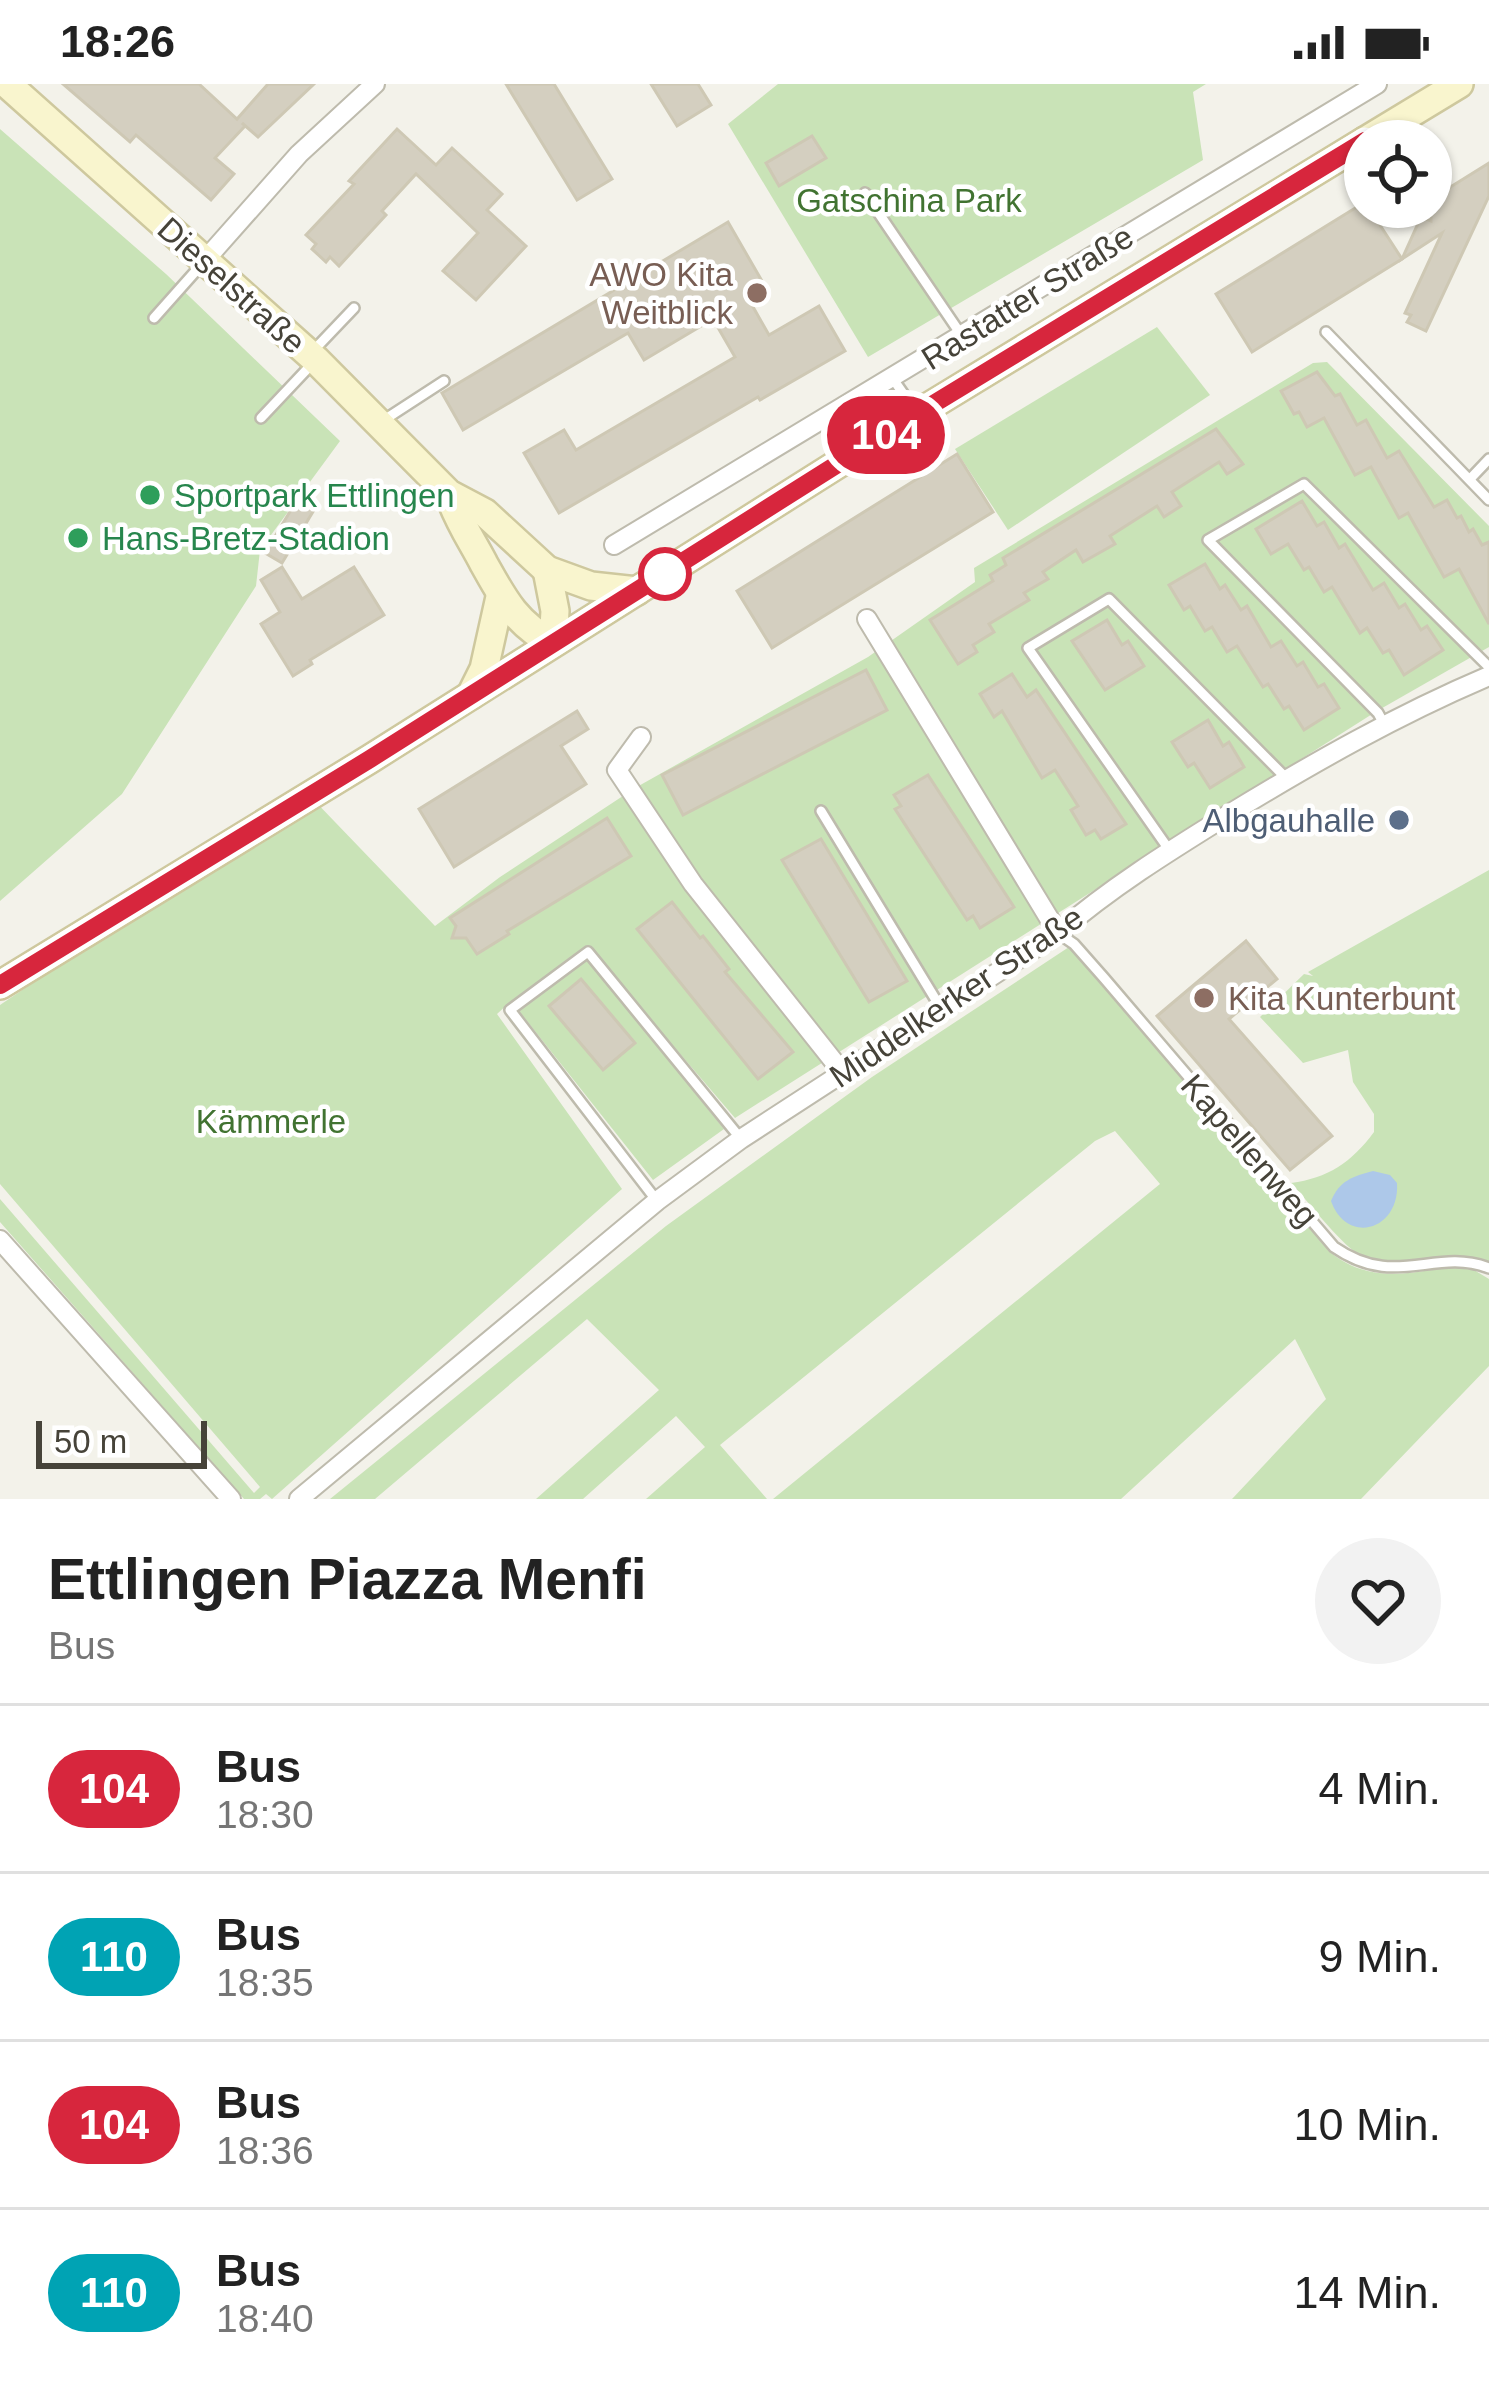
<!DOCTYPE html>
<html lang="de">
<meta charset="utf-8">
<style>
body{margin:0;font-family:Helvetica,sans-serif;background:#f2f2f2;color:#222;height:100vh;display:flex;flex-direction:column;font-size:45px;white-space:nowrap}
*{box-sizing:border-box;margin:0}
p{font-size:39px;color:#767676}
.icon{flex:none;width:66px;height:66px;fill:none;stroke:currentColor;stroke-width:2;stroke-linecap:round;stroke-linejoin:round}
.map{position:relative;height:1415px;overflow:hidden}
.side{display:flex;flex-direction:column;background:#fff;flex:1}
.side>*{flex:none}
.badge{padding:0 24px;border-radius:39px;font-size:42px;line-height:78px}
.buttons{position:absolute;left:1344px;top:36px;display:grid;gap:24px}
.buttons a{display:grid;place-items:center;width:108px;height:108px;border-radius:50%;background:#fff;box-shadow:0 3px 9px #0004;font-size:60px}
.scale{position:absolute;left:36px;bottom:30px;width:171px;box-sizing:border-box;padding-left:12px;border:6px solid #464339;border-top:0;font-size:33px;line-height:42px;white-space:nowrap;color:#464339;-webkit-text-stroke:9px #fff;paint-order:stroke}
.map>.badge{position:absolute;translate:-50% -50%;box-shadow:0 0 0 6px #fff}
.round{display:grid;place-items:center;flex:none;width:126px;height:126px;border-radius:63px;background:#f2f2f2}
.headline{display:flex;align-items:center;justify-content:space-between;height:204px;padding:0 48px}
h1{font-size:57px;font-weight:600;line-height:90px}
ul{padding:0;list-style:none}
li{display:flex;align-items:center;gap:36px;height:168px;padding:0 48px;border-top:3px solid #e0e0e0}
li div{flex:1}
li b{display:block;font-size:45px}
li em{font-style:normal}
li .badge{min-width:132px;font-weight:700;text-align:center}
.status{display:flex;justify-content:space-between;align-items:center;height:84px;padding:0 60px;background:#fff;direction:ltr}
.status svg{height:33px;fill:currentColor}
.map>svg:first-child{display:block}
</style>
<div class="status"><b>18:26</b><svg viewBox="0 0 49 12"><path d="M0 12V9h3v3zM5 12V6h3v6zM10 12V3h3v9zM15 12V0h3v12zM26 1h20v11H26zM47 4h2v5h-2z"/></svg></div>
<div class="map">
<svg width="1489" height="1415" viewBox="0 0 1489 1415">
<rect width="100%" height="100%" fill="#f3f2ea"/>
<!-- green -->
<g fill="#c9e3b7">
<path d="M 778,0 L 1206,0 L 1193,8 L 1203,76 L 868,273 L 728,40 Z"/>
<path d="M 0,45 L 166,190 L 340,357 L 260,466 L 256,502 L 122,710 L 0,817 Z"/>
<path d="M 1157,243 L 1210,311 L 1008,446 L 955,365 Z"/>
<path d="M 1327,278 L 1489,442 L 1489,563 L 1377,627 L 735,1034 L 663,950 L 654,958 L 724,1045 L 653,1096 L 511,917 L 497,930 L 622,1105 L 272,1415 L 266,1410 L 260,1415 L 244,1415 L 0,1138 L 0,1115 L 254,1409 L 260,1403 L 0,1100 L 0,921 L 310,712 L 435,842 L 500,793 L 635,704 L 868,573 L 975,498 L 974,484 L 1313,279 Z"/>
<path d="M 1489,786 L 1489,1184 C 1449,1169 1389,1187 1357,1169 C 1340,1159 1306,1115 1291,1099 C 1328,1094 1351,1079 1374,1048 L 1374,1030 L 1353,998 L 1348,966 L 1303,979 L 1260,933 L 1304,890 L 1313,892 L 1308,888 Z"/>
<path d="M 1069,863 L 1330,1168 C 1371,1202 1416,1188 1464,1180 L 1489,1195 L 1489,1282 L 1361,1415 L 1232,1415 L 1326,1315 L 1295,1255 L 1121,1415 L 773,1415 L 1160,1100 L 1115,1047 L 1095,1057 L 720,1361 L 767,1415 L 646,1415 L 705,1363 L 676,1332 L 583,1415 L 536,1415 L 659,1306 L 587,1235 L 375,1415 L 330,1415 L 666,1142 L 872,993 Z"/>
</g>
<!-- water -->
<path fill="#adc8e9" d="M 1373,1087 L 1390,1091 L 1397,1099 C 1400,1146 1347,1162 1331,1117 C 1339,1097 1353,1092 1373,1087 Z"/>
<!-- building -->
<g fill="#d4cfc0" stroke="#cec8b4" stroke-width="3">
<path d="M 63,0 L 199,0 L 237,35 L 268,0 L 314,0 L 258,53 L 242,39 L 245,42 L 215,74 L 234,90 L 211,116 L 136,51 L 130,58 Z"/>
<path d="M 506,0 L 554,0 L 612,95 L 577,116 Z"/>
<path d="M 651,0 L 698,0 L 711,21 L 677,42 Z"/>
<path d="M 397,45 L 436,81 L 452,64 L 502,110 L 487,126 L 526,162 L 476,216 L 443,187 L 478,149 L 416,90 L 382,127 L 386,131 L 339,182 L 330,173 L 326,178 L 312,165 L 316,160 L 306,151 L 354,100 L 349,97 Z"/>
<path d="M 812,52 L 826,74 L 779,102 L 766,79 Z"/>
<path d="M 1489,79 L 1489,112 L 1426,247 L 1407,238 L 1411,231 L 1405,229 L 1442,149 L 1402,175 L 1421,133 L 1431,137 L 1431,115 Z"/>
<path d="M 1365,118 L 1402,175 L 1252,268 L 1216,210 Z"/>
<path d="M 728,138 L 766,204 L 748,214 L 769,251 L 819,222 L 845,267 L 760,316 L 758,313 L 559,429 L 524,369 L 564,346 L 576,366 L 735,273 L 713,235 L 644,276 L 628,249 L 463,346 L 442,309 Z"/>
<path d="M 1317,288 L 1335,312 L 1340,310 L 1357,341 L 1366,336 L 1387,374 L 1399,367 L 1434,423 L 1447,416 L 1457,434 L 1461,432 L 1469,448 L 1473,445 L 1482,461 L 1489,458 L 1489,540 L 1459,485 L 1444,493 L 1408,429 L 1399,434 L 1371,383 L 1355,391 L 1324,334 L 1307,343 L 1299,328 L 1294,330 L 1281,307 Z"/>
<path d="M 1216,345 L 1243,380 L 1227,390 L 1219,378 L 1172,408 L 1181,422 L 1164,433 L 1157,422 L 1110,452 L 1115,460 L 1083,478 L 1076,466 L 1043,488 L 1048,495 L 1024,509 L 1029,516 L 989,540 L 994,548 L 973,561 L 977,568 L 958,580 L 930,536 L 993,497 L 990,491 L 1006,481 L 1003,474 Z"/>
<path d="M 957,370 L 993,428 L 772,564 L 737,507 Z"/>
<path d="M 297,416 L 314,426 L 282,479 L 265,469 Z"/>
<path d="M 1302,417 L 1317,442 L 1324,438 L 1339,464 L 1345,460 L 1373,506 L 1384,499 L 1399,524 L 1405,520 L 1421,546 L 1427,542 L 1443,566 L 1404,591 L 1389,566 L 1383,569 L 1367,544 L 1360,549 L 1332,503 L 1324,508 L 1309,483 L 1304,486 L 1288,460 L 1271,470 L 1256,445 Z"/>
<path d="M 1205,480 L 1220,505 L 1225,501 L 1241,526 L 1247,522 L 1271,563 L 1281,557 L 1297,582 L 1303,578 L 1318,603 L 1324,600 L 1339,624 L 1304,646 L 1289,622 L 1284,625 L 1268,600 L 1263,603 L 1237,562 L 1227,568 L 1212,543 L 1205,547 L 1190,522 L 1184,526 L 1169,501 Z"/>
<path d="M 282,483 L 302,515 L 354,483 L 384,531 L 310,576 L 312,580 L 293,592 L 261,540 L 280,528 L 261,496 Z"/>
<path d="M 1107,536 L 1122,561 L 1128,557 L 1144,582 L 1105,606 L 1072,557 Z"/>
<path d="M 866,586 L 887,626 L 683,731 L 662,691 Z"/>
<path d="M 1012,590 L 1027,613 L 1036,606 L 1126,740 L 1101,755 L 1095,746 L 1086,751 L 1071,726 L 1078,722 L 1055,686 L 1042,694 L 1002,627 L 994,633 L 980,610 Z"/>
<path d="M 577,627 L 588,645 L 561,662 L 586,700 L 454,783 L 419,725 Z"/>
<path d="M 1208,636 L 1223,662 L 1229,658 L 1244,683 L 1210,704 L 1194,679 L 1188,683 L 1172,658 Z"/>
<path d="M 928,691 L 1014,823 L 980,844 L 973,832 L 967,836 L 895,725 L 901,722 L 894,711 Z"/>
<path d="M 607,734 L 631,772 L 507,847 L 509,850 L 477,870 L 466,854 L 452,854 L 456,842 L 450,834 Z"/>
<path d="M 821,755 L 907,897 L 869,918 L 782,776 Z"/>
<path d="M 672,818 L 700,854 L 703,852 L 729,885 L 725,888 L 793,968 L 758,995 L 637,845 Z"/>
<path d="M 1246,857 L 1277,895 L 1229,935 L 1332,1052 L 1290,1086 L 1157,932 Z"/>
<path d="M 581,895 L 635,959 L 603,986 L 549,922 Z"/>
</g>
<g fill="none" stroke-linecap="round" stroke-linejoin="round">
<!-- lane casing -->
<g stroke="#bebbad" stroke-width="14">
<g id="lane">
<path d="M 865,109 L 962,252"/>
<path d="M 154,234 L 202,180"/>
<path d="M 1326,248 L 1489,416"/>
<path d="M 313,267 L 354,224"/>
<path d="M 893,295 L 914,325"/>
<path d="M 261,334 L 311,281"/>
<path d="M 384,336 L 444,297"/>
<path d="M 1470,395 L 1489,375"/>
<path d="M 1384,640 L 1378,629 L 1208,456 L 1304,400 L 1489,583"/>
<path d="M 821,727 L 942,926"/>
<path d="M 1170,767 L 1028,564 L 1109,515 L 1286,694"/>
<path d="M 1058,849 L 1074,860 L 1104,894 L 1334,1163 C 1396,1206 1433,1163 1489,1184"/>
<path d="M 657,1117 L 510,926 L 588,868 L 741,1055"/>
</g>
</g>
<!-- street casing -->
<g stroke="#bebbad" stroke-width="22">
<g id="street">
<path d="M 206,175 L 299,70 L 375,0"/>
<path d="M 614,461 L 1377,0"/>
<path d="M 867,535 L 1058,849"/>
<path d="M 641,653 L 617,686 L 693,800 L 843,989"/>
<path d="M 0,1156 L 231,1415"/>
<path d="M 299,1415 L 657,1117 L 741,1055 L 1058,849 C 1110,804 1168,768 1226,732 C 1311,680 1397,631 1489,592"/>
</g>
</g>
<!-- secondary casing -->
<g stroke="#cec89e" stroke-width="32">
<g id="secondary">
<path d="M 7,0 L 316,276 L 449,410 L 485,429 L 547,486 L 591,502 L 637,507"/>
<path d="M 1365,57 L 1459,0"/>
<path d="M 449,410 C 458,437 471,455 484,480 C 503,514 516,540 553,559"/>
<path d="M 547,486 L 555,527 L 553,559"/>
<path d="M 471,611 L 484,585 L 500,513"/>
<path d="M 0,901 L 370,675 L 917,330 L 1365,57"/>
</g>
</g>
<!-- lane -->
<use href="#lane" stroke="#fff" stroke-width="9"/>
<!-- street -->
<use href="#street" stroke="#fff" stroke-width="18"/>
<!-- secondary -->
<use href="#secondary" stroke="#f9f5ce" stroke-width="27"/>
</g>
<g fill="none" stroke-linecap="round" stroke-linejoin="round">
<!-- line casing -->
<g stroke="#fff" stroke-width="27">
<path id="line" d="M 0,901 L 370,675 L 917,330 L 1365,57"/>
</g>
<!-- line -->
<use href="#line" stroke="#d7263d" stroke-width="18"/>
</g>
<!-- markers -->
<g fill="#8d6e63" stroke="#fff" stroke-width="4.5">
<circle cx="757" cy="209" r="12"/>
<circle cx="1204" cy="914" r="12"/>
</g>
<g fill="#2e9e5b" stroke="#fff" stroke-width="4.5">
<circle cx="150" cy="411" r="12"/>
<circle cx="78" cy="454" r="12"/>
</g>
<circle fill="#fff" stroke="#d7263d" stroke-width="6" cx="665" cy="490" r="24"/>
<circle fill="#5c6f8a" stroke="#fff" stroke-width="4.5" cx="1399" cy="736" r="12"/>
<g text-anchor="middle" stroke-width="9" stroke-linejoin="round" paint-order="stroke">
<!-- park labels -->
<g font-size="33" fill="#417331" stroke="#fff">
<text x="909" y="128">Gatschina Park</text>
<text x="271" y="1049">Kämmerle</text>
</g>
<!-- education labels -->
<g font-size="33" fill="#785e54" stroke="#fff" text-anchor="end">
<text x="733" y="202">AWO Kita<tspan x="733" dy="38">Weitblick</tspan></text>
<text x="1228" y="926" text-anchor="start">Kita Kunterbunt</text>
</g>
<!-- street labels -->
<g font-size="33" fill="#464339" stroke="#fff">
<text transform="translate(232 201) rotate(42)" y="12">Dieselstraße</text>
<text transform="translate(1027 213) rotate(-32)" y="12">Rastatter Straße</text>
<text transform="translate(956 912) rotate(-34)" y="12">Middelkerker Straße</text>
<text transform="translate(1250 1066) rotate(49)" y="12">Kapellenweg</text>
</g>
<!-- leisure labels -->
<g font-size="33" fill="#27864d" stroke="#fff" text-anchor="start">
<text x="174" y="423">Sportpark Ettlingen</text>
<text x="102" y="466">Hans-Bretz-Stadion</text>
</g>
<!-- service labels -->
<g font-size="33" fill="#4e5e75" stroke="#fff" text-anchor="end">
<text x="1375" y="748">Albgauhalle</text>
</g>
</g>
</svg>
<div class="buttons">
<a><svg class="icon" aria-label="locate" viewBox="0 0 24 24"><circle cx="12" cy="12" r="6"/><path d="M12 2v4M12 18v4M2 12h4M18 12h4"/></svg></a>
</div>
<div class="scale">50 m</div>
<b class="badge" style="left:886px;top:351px;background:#d7263d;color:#fff">104</b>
</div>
<section class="side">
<div class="headline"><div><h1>Ettlingen Piazza Menfi</h1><p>Bus</p></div><a class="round"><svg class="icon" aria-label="heart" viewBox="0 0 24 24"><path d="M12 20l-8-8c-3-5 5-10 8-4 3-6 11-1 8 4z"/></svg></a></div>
<ul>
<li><span class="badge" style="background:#d7263d;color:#fff">104</span><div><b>Bus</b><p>18:30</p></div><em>4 Min.</em></li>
<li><span class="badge" style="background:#00a3b4;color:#fff">110</span><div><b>Bus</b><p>18:35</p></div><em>9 Min.</em></li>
<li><span class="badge" style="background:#d7263d;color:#fff">104</span><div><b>Bus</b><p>18:36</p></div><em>10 Min.</em></li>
<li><span class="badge" style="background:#00a3b4;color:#fff">110</span><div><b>Bus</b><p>18:40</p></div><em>14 Min.</em></li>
</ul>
</section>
